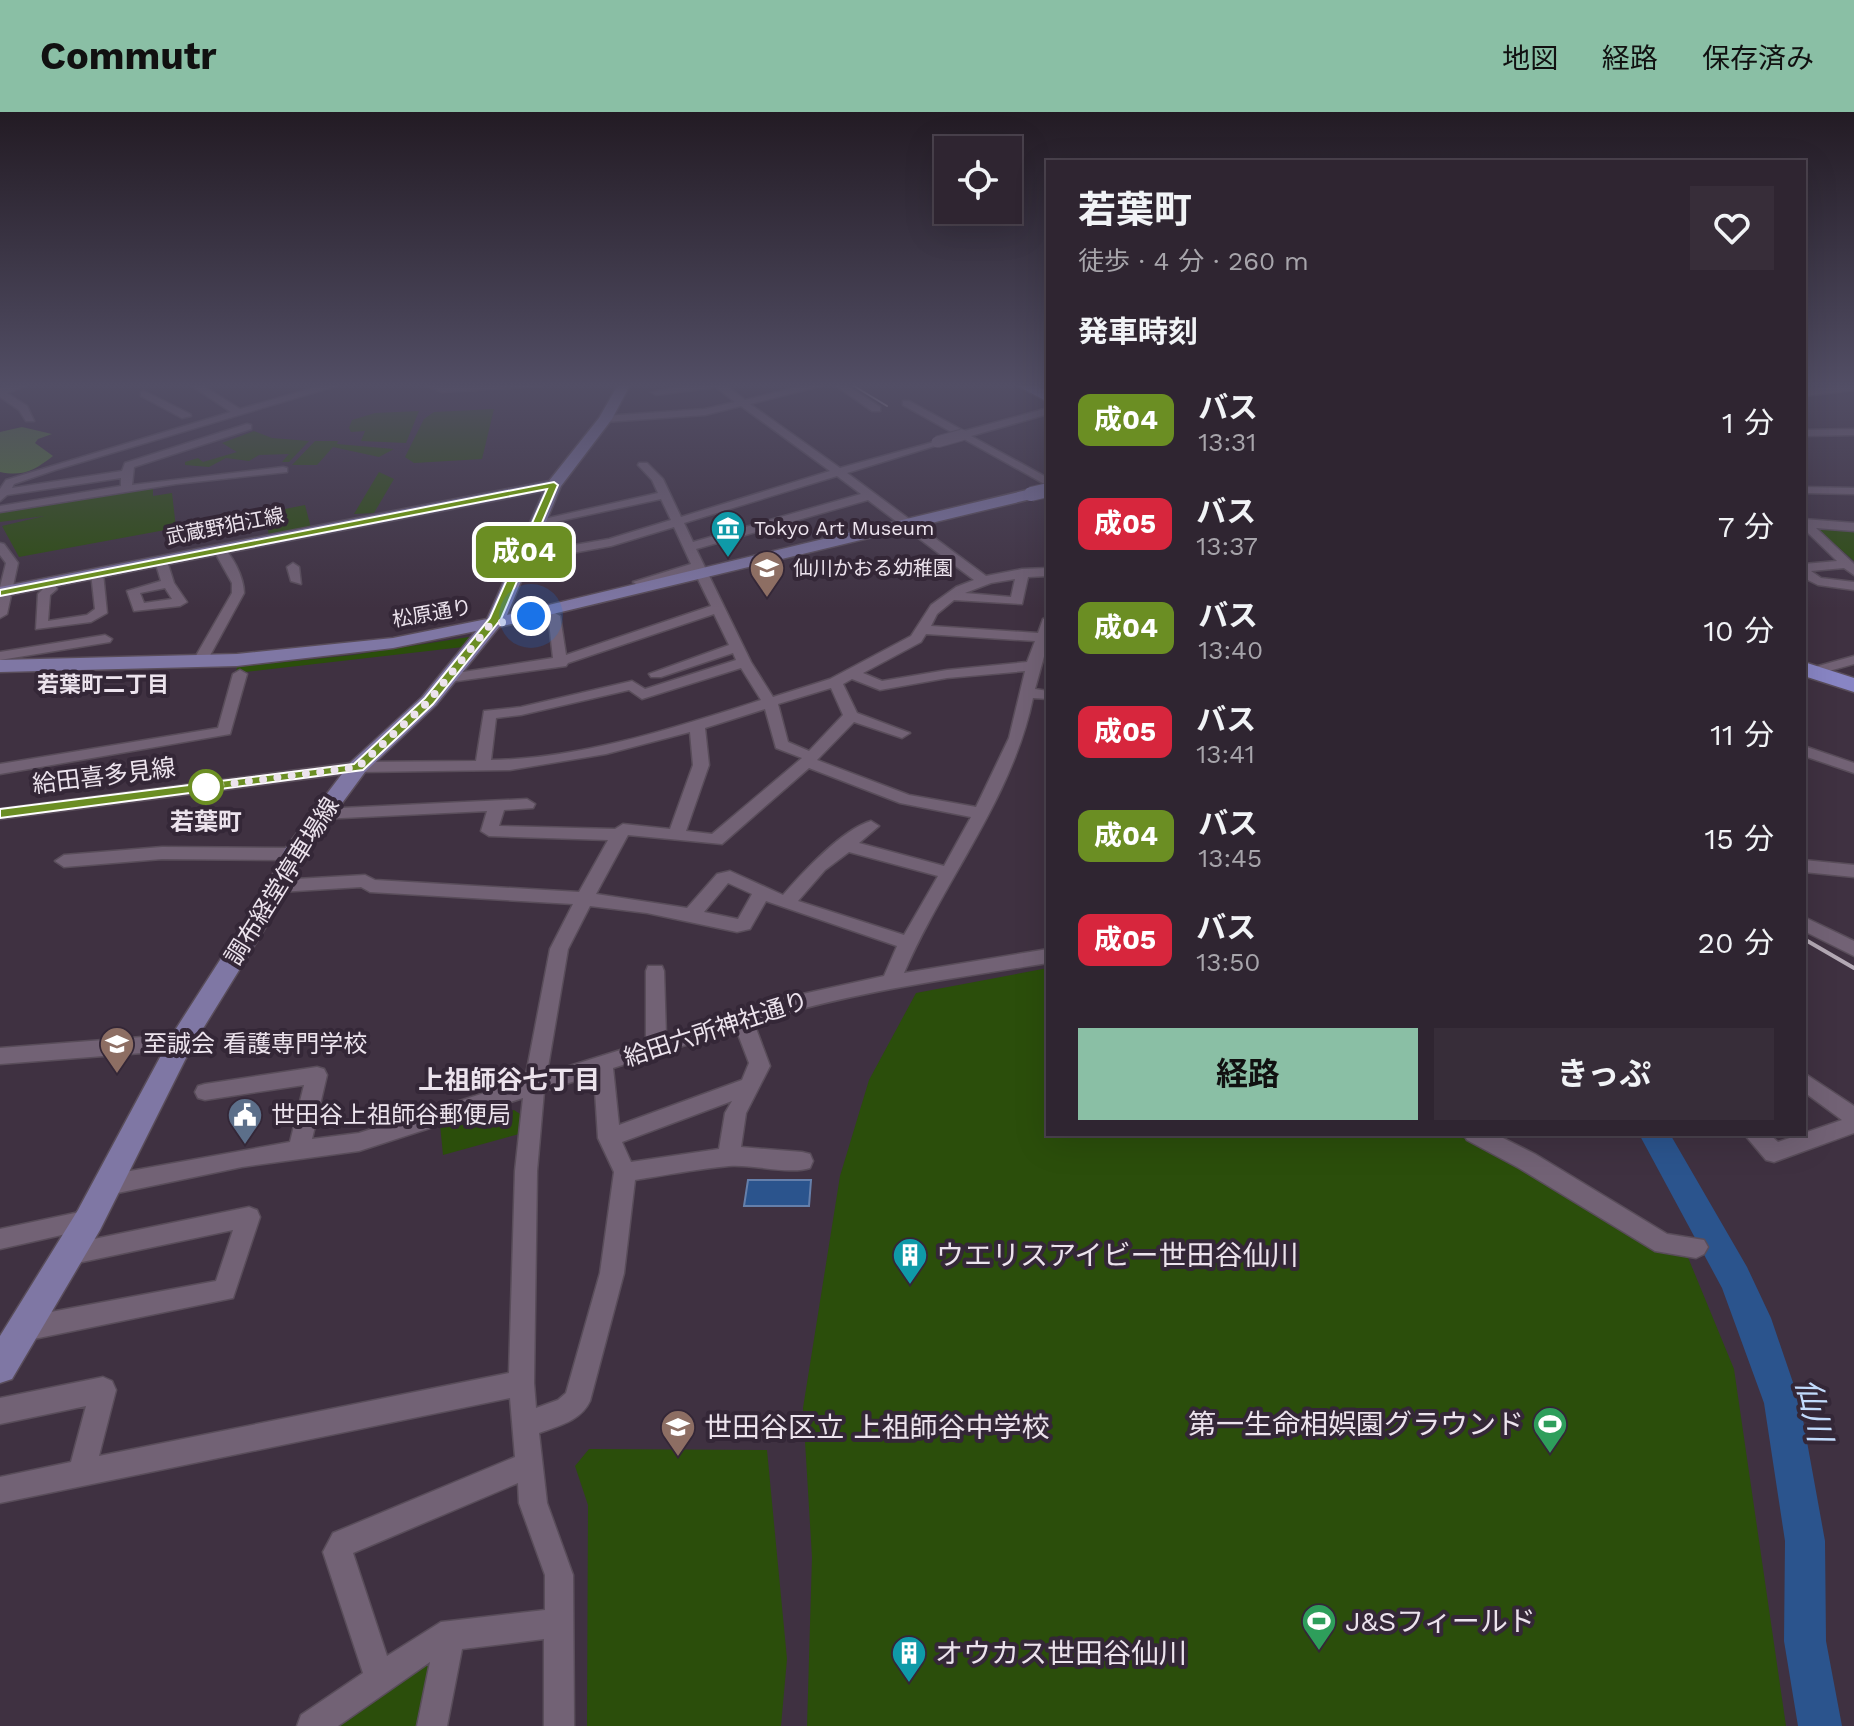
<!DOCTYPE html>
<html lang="ja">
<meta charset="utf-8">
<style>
body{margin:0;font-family:"Work Sans","Noto Sans JP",sans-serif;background:#372d39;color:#f1f3f6;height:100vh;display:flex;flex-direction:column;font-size:30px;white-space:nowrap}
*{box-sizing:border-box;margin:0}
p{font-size:26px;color:#a7a5ab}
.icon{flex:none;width:44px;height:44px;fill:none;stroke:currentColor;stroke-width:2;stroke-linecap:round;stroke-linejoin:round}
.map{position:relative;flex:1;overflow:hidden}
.drawer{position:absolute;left:1046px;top:48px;width:760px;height:976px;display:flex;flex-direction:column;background:#2f2531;border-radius:0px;box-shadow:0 8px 32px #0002,0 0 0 2px #4a424d}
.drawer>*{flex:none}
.badge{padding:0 16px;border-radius:12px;font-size:28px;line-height:52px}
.fabs{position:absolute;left:934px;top:24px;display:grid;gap:16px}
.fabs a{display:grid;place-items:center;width:88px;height:88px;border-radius:0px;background:#2f2531;box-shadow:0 8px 32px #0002,0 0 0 2px #4a424d;font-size:40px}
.you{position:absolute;width:40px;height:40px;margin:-20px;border:6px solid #fff;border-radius:50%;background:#1a73e8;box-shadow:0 0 0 12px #1a73e833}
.map>.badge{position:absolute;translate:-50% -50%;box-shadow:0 0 0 4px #fff}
h2{padding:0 32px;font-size:30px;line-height:72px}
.round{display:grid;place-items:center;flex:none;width:84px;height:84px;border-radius:0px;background:#372d39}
.overview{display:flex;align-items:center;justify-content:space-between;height:136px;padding:0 32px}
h1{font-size:38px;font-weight:700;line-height:60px}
.cta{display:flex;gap:16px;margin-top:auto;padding:16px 32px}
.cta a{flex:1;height:92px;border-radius:0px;background:#8abfa5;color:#111;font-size:32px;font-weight:700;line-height:92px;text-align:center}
.cta a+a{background:#372d39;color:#f1f3f6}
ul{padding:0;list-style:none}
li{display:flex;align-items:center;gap:24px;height:104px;padding:0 32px}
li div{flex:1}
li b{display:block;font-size:30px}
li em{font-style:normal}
li .badge{min-width:88px;font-weight:700;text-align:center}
header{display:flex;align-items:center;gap:48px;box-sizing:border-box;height:112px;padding:0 40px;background:#8abfa5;color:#111}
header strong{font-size:38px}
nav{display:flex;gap:44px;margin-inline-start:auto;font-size:28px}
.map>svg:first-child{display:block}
</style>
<header>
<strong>Commutr</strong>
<nav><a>地図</a><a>経路</a><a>保存済み</a></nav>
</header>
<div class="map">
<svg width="1854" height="1614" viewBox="0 0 1854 1614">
<rect width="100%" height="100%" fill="#3f3141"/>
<!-- green -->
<g fill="#2b4e0b">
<path d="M 494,297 L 482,347 L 414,351 L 405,345 L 424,307 L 434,300 Z"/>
<path d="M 419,299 L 406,331 L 361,329 L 365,319 L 351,320 L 349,316 L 352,308 L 375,301 Z"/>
<path d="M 254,319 L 272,326 L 309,329 L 289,350 L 282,350 L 289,342 L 259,343 L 249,349 L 226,346 L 209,355 L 185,353 L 185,350 L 198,346 L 203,350 L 237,340 L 222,331 Z"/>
<path d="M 315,329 L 338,329 L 337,332 L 394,337 L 379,345 L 333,335 L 317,353 L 292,353 Z"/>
<path d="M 379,360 L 394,367 L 374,401 L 354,402 Z"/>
<path d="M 153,376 L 153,384 L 172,381 L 176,416 L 19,445 L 2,414 L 44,404 L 0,410 L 0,401 Z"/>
<path d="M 305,393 L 311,416 L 269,424 L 265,401 Z"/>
<path d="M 1815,415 L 1854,416 L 1854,449 Z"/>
<path d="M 469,525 L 471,527 L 463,535 L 236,561 L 237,555 L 353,543 Z"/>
<path d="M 1048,856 L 1048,1022 L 1455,1022 L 1687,1143 L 1734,1257 L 1786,1614 L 807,1614 L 812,1445 L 803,1296 L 840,1064 L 869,968 L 916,881 Z"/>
<path d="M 484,997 L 485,1006 L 514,998 L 520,1002 L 519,1022 L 443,1043 L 440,1012 Z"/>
<path d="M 589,1337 L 767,1338 L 787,1547 L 781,1614 L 587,1614 L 588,1393 L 575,1354 Z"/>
<path d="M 439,1538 L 424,1614 L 330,1614 Z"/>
</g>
<!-- forest -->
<path fill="#517836" d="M 22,315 L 52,322 L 38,327 L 35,331 L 53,344 C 35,358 23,365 0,360 L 0,320 Z"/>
<!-- water -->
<path fill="#2b548d" stroke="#657faa" stroke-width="2" d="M 748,1068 L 811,1068 L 809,1094 L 744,1094 Z"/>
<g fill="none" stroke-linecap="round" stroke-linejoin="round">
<!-- river -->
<path fill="#2b548d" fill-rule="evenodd" d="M 1639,1022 L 1670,1022 L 1747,1155 L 1771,1206 L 1800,1291 L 1825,1429 L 1826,1529 L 1842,1614 L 1798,1614 L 1784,1529 L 1785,1429 L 1764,1291 L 1722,1176 Z"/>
<!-- minor casing -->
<g stroke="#594d5a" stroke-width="3">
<g id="minor">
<path d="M 18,271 L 33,271 L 7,281 L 27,294 L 34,309 L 26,309 L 19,298 L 0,285 L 0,277 Z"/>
<path d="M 213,271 L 205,275 L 240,297 L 330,271 L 346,271 L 55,358 L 14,372 L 12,376 L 122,359 L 125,351 L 247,312 L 251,313 L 251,317 L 134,355 L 132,373 L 283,355 L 287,356 L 287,360 L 176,372 L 0,400 L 0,394 L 121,374 L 121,366 L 7,383 L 0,389 L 0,377 L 6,368 L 231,300 L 192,274 Z"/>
<path d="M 421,271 L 443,274 L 545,271 L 540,274 L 442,280 Z"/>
<path d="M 703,271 L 723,271 L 745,288 L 814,271 L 843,271 L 880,295 L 880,299 L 872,299 L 832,271 L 750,292 L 840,356 L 941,328 L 941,332 L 847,361 L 986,464 L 1022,457 L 1048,456 L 1048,464 L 1028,465 L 1022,492 L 954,488 L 937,502 L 931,514 L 1038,521 L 1043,507 L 1048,506 L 1048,530 L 1035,577 L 1048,579 L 1048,587 L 1033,586 C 1012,687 944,768 904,861 L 1048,837 L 1048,851 C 950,867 849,880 754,911 L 770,954 L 746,1001 L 741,1035 L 802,1040 L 810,1042 L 813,1049 L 810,1056 C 790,1063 752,1052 729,1054 C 697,1057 666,1063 635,1068 L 624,1161 L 590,1289 C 581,1309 558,1314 539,1321 L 547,1391 L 573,1463 L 574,1614 L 544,1614 L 544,1527 L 462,1537 L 447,1614 L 417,1614 L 430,1550 L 338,1614 L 297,1614 L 301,1603 L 363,1561 L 323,1440 L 333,1421 L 515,1345 L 510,1286 L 0,1391 L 0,1365 L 71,1350 L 86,1294 L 0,1312 L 0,1286 L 103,1265 L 112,1269 L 116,1278 L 99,1344 L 509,1261 L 515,1059 L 523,986 L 359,1039 L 242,1055 L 108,1083 L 100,1080 L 97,1073 L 100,1066 L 108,1063 L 290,1030 L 304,973 L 205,988 L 198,986 L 195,980 L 198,974 L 205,972 L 317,955 L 324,957 L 327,963 L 312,1027 L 359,1021 L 525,968 L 550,837 L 573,792 L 370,780 L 361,775 L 279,780 L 270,774 L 279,768 L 365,763 L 375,768 L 579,780 L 608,728 L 489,724 L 481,719 L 487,699 L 321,707 L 313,702 L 321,697 L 527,687 L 535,692 L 533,696 L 504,698 L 499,714 L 615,717 L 623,712 L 670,717 L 693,653 L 690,620 L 606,642 L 510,658 L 358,660 L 0,707 L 0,697 L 358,650 L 476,649 L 484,599 L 521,595 L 632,569 L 645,577 L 736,548 L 733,541 L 661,565 L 651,565 L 649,562 L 729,533 L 714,502 L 568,551 L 566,554 L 450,570 L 443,566 L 450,562 L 553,546 L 548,501 L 553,500 L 560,504 L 566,543 L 711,494 L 694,459 L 639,474 L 633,470 L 691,452 L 674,415 L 611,434 L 522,450 L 516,446 L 522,442 L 609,427 L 671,408 L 661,387 L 537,414 L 531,410 L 658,381 L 652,368 L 638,353 L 639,351 L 647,351 L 663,367 L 681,405 L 830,359 L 741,294 L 705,303 L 605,310 L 600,307 L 605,304 L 705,297 L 735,290 L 716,275 L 656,283 L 651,280 ZM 837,364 L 861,382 L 693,430 L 684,411 ZM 868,388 L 974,468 L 956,475 L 931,493 L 911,524 L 830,567 L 773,585 L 751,550 L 696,437 ZM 1015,467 L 1011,485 L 965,481 L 991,471 ZM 926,522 L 1035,529 L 1027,550 L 947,558 L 882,569 L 863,561 L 921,530 ZM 741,556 L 761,588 C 677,615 581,647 491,648 L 496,606 L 521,603 L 629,578 L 642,587 ZM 1025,559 L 1009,626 L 976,695 L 909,683 L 817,648 L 854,610 L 902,626 L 910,621 L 857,601 L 843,572 L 852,567 L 880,578 L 947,566 ZM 831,576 L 843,603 L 809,639 L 788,630 L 778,592 ZM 765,597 L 776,636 L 802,646 L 712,722 L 686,719 L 709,653 L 705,616 ZM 809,656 L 900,691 L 971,705 L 944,754 L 859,731 L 879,714 L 871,709 C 843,717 803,760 783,783 L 730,759 L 717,762 L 687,796 L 596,782 L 628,723 L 722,732 ZM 849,740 L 938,764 L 904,823 L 798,789 L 825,758 ZM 728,771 L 752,782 L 738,807 L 704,800 ZM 766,789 L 897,834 L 884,864 L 789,885 L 666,924 L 664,859 L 662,854 L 648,854 L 646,859 L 646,930 L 547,961 L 568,837 L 590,794 L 647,801 L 737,820 L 750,817 ZM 736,917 L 749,951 L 742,968 L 619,1013 L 613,956 ZM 594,963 L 598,1026 L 614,1060 L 600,1161 L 566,1281 L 558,1288 L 536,1296 L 534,1271 L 537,1059 L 544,979 ZM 732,989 L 725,1001 L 719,1037 L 631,1050 L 622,1030 ZM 518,1371 L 519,1391 L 545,1463 L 545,1498 L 441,1510 L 387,1544 L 353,1441 Z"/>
<path d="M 1854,272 L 1854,278 L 1804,284 L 1804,278 Z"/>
<path d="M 144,279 L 190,302 L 191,304 L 182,306 L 141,284 L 141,280 Z"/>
<path d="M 903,289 L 909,289 L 964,319 L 1048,296 L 1048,302 L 971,324 L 1048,366 L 1048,374 L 903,293 Z"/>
<path d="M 1854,317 L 1854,323 L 1804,324 L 1804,318 Z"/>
<path d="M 1804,375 L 1854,376 L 1854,382 L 1804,381 Z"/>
<path d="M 1804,407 L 1854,411 L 1854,419 L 1816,416 L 1854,452 L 1854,463 L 1844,456 L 1811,459 L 1821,466 L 1854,470 L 1854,478 L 1818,473 L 1804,466 L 1804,452 L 1837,449 L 1804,417 Z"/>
<path d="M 0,431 L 4,432 L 18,451 L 7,502 L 0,506 L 0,475 L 6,451 L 0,443 Z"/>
<path d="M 219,433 C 232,440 244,466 244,481 L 207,549 L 200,553 L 193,549 L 232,481 L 232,471 L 213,437 Z"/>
<path d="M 157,446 L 167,449 L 174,471 L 187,490 L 180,494 L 134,499 L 127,479 L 161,469 L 155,449 ZM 165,476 L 172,487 L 144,491 L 140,481 Z"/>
<path d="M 293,451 L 299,455 L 301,472 L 291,469 L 287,455 Z"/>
<path d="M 97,457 L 103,461 L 107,501 L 91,510 L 36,517 L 38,482 L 44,476 L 46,467 L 54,467 L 57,477 L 50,483 L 48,509 L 87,503 L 95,497 L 91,461 Z"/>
<path d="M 105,523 L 112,527 L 110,530 L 0,548 L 0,540 Z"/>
<path d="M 1854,544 L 1854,552 L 1804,566 L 1804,558 Z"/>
<path d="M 240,558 L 247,562 L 230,622 L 0,662 L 0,652 L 218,616 L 233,562 Z"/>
<path d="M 1804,634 L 1854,651 L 1854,661 L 1804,644 Z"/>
<path d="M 162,735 L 293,736 L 301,742 L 293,748 L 162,747 L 64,755 L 55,749 L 64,743 Z"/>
<path d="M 1804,748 L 1854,753 L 1854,765 L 1804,760 Z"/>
<path d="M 1804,805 L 1854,829 L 1854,844 L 1804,819 Z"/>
<path d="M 181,922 L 188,924 L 191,930 L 188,936 L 181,938 L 0,952 L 0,936 Z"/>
<path d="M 1804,961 L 1854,994 L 1854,1021 L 1774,1050 L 1766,1048 L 1744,1022 L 1769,1022 L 1778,1030 L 1842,1008 L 1804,980 Z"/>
<path d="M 1464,1022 L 1495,1022 L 1535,1042 L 1667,1122 L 1704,1128 L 1708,1135 L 1704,1142 L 1696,1146 L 1655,1139 L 1519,1056 L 1467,1028 Z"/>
<path d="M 249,1095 L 257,1098 L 260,1105 L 233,1186 L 24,1229 L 15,1225 L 12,1217 L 15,1209 L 24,1205 L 216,1169 L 233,1118 L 68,1153 L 60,1150 L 56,1142 L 60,1134 Z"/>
<path d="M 89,1098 L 97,1101 L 100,1108 L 97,1115 L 0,1137 L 0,1117 Z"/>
</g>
</g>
<!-- major casing -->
<g stroke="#594d5a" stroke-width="3">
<path id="major" d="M 619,271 L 631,271 L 612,307 L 561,374 L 507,503 L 1031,377 L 1039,382 L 1031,387 L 499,515 L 436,593 L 365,660 L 303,744 L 291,774 L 191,936 L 100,1118 L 12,1267 L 0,1271 L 0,1224 L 78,1098 L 172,923 L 268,773 L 285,737 L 351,650 L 422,585 L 476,519 L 393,536 L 237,554 L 0,560 L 0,548 L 237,542 L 393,526 L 487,507 L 544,379 L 0,485 L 0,475 L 549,369 L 599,306 Z"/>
</g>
<!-- highway casing -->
<g stroke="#594d5a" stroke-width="3">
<g id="highway">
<path d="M 1012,271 L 1031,271 L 1048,279 L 1048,290 Z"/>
<path d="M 1804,550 L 1854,566 L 1854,580 L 1804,564 Z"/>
</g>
</g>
<!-- minor -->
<use href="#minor" fill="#726275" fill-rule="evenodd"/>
<!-- major -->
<use href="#major" fill="#7f77a4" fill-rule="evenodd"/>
<!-- highway -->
<use href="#highway" fill="#8885c4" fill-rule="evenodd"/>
<!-- rail-far1 -->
<g stroke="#b4a9b5" stroke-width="2">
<path d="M 849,271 L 887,294"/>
<path d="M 1045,385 L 1048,386"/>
</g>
<!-- rail -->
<path stroke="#b4a9b5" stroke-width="4" d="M 1804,827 L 1854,856"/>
<!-- minor-bridge casing -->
<g stroke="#594d5a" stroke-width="13" stroke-linecap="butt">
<path id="minor-bridge" d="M 937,330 L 962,323"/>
</g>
<!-- major-bridge casing -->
<g stroke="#594d5a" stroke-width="16" stroke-linecap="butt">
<path id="major-bridge" d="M 1031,382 L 1048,378"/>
</g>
<!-- minor-bridge -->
<use href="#minor-bridge" stroke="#726275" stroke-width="11"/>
<!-- major-bridge -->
<use href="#major-bridge" stroke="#7f77a4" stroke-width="14"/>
</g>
<!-- sky -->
<linearGradient id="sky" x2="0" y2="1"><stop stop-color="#231b24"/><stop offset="0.55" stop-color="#524e65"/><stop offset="1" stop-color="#524e65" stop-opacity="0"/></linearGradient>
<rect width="1854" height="497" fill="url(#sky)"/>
<!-- line -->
<path fill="#6b8e23" stroke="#fff" stroke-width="2" d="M 554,370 L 558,373 L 501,507 L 433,592 L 363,658 L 0,706 L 0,697 L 354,652 L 425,586 L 490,506 L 547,377 L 0,484 L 0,478 Z"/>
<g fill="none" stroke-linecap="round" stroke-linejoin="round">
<!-- walk -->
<path stroke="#ece3ed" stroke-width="8" stroke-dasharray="0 14.4" d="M 206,675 L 358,655 L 429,589 L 490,513 L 531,504"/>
</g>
<!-- icons -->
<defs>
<g id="museum-pin" transform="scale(1.8)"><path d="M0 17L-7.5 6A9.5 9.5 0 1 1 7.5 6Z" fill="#0f9aa8" stroke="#342737"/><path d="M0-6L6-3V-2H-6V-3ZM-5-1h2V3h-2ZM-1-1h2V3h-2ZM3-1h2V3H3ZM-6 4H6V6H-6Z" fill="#fff"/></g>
<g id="school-pin" transform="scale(1.8)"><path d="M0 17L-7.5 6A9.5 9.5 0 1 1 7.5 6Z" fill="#8d6e63" stroke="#342737"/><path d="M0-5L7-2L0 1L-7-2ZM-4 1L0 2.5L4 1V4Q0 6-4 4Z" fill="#fff"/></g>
<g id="university-pin" transform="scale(1.8)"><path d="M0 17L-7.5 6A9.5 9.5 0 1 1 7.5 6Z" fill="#8d6e63" stroke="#342737"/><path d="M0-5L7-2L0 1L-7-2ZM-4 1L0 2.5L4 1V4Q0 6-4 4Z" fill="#fff"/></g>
<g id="civic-pin" transform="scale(1.8)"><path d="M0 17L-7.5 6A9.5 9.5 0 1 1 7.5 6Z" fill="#5c6f8a" stroke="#342737"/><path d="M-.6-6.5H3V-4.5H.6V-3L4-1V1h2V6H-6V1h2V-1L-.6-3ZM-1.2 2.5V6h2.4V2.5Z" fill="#fff"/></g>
<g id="building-pin" transform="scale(1.8)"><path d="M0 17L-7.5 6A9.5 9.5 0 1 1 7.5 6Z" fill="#0f9aa8" stroke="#342737"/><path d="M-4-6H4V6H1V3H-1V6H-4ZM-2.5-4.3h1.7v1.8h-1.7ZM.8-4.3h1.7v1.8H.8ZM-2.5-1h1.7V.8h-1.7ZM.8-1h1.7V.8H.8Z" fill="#fff"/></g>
<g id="stadium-pin" transform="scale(1.8)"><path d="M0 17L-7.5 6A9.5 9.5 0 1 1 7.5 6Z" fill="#2e9e5b" stroke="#342737"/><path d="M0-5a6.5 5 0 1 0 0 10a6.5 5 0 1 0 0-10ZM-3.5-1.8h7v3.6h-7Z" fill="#fff"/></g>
</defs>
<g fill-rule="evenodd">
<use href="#museum-pin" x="728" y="416"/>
<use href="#school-pin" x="767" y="456"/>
<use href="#university-pin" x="117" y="932"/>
<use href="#civic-pin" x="245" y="1003"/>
<use href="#building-pin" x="910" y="1143"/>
<use href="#stadium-pin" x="1550" y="1312"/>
<use href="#school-pin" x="678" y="1315"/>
<use href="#stadium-pin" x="1319" y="1509"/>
<use href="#building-pin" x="909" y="1541"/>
</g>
<!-- markers -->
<circle fill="#fff" stroke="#6b8e23" stroke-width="4" cx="206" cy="675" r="16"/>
<g text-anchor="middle" stroke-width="8" stroke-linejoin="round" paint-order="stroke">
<!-- far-street labels -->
<g font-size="20" fill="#ece3ed" stroke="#342737">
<text transform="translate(225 414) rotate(-11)" y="7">武蔵野狛江線</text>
<text transform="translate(432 501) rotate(-10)" y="7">松原通り</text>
</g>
<!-- far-poi labels -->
<g font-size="20" fill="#ece3ed" stroke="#342737" text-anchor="start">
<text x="754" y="423">Tokyo Art Museum</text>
<text x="793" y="463">仙川かおる幼稚園</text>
</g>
<!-- far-neighbourhood labels -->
<g font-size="22" font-weight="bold" fill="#ece3ed" stroke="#342737">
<text x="103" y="580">若葉町二丁目</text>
</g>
<!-- street labels -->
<g font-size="24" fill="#ece3ed" stroke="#342737">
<text transform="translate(104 664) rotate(-7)" y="8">給田喜多見線</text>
<text transform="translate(282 769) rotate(-58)" y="8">調布経堂停車場線</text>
<text transform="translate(716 917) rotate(-18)" y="8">給田六所神社通り</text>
</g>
<!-- stop labels -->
<g font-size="24" font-weight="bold" fill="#ece3ed" stroke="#342737">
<text x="206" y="718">若葉町</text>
</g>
<!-- poi labels -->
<g font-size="24" fill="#ece3ed" stroke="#342737" text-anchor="start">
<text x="143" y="940">至誠会 看護専門学校</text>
<text x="271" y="1011">世田谷上祖師谷郵便局</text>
</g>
<!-- neighbourhood labels -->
<g font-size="26" font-weight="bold" fill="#ece3ed" stroke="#342737">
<text x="509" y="977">上祖師谷七丁目</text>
</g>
<!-- near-poi labels -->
<g font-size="28" fill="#ece3ed" stroke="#342737" text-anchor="start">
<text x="936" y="1153">ウエリスアイビー世田谷仙川</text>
<text x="1524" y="1322" text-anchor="end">第一生命相娯園グラウンド</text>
<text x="704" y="1325">世田谷区立 上祖師谷中学校</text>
<text x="1345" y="1519">J&amp;Sフィールド</text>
<text x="935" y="1551">オウカス世田谷仙川</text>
</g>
<!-- near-water labels -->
<g font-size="32" font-style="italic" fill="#c2dbfc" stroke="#342737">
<text transform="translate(1814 1298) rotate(77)" y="11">仙川</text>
</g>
</g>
</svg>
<div class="fabs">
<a><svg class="icon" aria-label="locate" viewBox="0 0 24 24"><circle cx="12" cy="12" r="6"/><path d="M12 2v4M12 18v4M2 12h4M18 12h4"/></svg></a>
</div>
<div class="you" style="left:531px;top:504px"></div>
<b class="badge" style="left:524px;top:440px;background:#6b8e23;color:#fff">成04</b>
<section class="drawer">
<div class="overview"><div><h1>若葉町</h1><p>徒歩 · 4 分 · 260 m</p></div><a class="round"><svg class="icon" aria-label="heart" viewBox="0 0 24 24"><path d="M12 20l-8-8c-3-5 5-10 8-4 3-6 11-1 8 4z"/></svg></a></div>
<h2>発車時刻</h2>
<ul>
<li><span class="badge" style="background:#6b8e23;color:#fff">成04</span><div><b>バス</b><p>13:31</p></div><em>1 分</em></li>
<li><span class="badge" style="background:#d7263d;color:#fff">成05</span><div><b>バス</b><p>13:37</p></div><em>7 分</em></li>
<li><span class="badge" style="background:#6b8e23;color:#fff">成04</span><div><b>バス</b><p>13:40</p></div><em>10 分</em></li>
<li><span class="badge" style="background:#d7263d;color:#fff">成05</span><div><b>バス</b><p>13:41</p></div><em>11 分</em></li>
<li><span class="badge" style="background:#6b8e23;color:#fff">成04</span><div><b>バス</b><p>13:45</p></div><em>15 分</em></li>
<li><span class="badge" style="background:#d7263d;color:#fff">成05</span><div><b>バス</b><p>13:50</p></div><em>20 分</em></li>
</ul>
<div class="cta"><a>経路</a><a>きっぷ</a></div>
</section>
</div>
